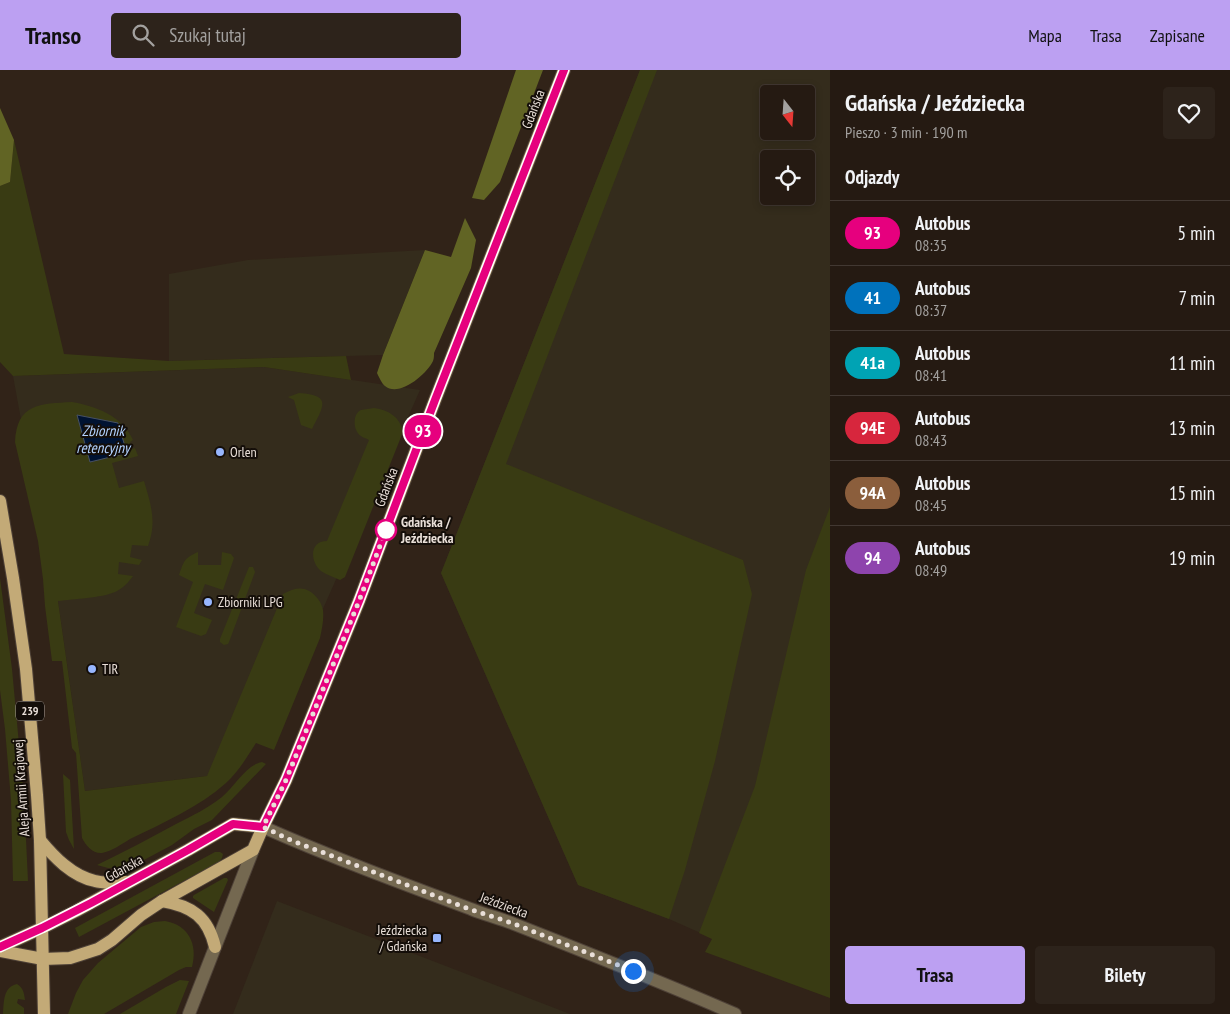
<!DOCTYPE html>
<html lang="pl">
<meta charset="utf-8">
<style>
body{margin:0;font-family:"PT Sans Narrow",sans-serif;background:#2d231b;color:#f1f3f6;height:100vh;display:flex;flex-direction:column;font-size:19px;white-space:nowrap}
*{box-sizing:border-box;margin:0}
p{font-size:16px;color:#a3a19f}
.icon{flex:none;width:28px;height:28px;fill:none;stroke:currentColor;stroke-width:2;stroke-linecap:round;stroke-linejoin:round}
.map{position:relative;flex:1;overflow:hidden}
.details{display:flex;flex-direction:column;background:#251a12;width:400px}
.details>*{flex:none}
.badge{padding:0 10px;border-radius:16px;font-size:18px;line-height:32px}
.needle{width:32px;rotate:163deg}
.fabs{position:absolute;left:760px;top:15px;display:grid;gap:10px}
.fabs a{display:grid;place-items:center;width:55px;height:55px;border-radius:5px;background:#251a12;box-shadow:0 2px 8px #0003,0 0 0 1px #423832;font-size:25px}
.you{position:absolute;width:25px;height:25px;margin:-12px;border:4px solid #fff;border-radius:50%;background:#1a73e8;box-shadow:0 0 0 8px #1a73e833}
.map>.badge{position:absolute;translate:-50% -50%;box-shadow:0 0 0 2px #fff}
h2{padding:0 15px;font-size:19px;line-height:45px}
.round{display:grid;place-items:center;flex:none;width:52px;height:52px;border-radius:5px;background:#2d231b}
.headline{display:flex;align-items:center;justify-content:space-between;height:85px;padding:0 15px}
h1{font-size:24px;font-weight:700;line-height:38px}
.cta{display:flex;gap:10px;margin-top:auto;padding:10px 15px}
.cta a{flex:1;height:58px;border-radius:5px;background:#bca0f2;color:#111;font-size:20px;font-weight:700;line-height:58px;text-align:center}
.cta a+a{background:#2d231b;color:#f1f3f6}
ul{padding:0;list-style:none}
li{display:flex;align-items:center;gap:15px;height:65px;padding:0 15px;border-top:1px solid #423832}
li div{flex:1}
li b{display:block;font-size:19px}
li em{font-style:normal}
li .badge{min-width:55px;font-weight:700;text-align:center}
header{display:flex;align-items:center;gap:30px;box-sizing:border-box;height:70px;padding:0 25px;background:#bca0f2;color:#111}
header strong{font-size:24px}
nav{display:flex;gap:28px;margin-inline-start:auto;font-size:18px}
.search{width:350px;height:45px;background:#2d231b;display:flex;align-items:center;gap:12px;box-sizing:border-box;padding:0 18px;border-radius:5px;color:#a3a19f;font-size:19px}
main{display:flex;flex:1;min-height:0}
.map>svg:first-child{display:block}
</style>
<header>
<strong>Transo</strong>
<div class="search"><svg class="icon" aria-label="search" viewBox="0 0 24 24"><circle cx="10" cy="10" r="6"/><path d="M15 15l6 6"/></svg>Szukaj tutaj</div>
<nav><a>Mapa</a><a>Trasa</a><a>Zapisane</a></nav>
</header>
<main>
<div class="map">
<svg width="830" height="944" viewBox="0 0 830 944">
<rect width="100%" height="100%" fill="#312318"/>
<!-- commercial -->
<g fill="#342c1c" fill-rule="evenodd">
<path d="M 640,0 L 830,0 L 830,588 L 712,868 L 669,849 L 578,815 L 441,503 ZM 769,24 L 806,24 L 806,61 L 769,61 ZM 769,89 L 806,89 L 806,126 L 769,126 Z"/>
<path d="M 425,180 L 383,285 L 169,291 L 169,204 L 248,190 Z"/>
<path d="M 264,297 L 420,320 L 322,541 L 207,706 L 85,721 L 58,531 L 47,491 L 13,306 Z"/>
<path d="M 277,831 L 526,927 L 570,944 L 233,944 Z"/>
</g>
<!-- green -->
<g fill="#393b13">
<path d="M 640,0 L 657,0 L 506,394 L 743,490 L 752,524 L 715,691 L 685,800 L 669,849 L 578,815 L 441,503 Z"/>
<path d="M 14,70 L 64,284 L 169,291 L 346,286 L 351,310 L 264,297 L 13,306 L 0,292 L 0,116 L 10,112 Z"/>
<path d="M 299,323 C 333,325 323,337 312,359 L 301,355 L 294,330 L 288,327 Z"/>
<path d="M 72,332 C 95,336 123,346 133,370 L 130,372 L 132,379 L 135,378 L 138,386 L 112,393 L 119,418 L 144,411 C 151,435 157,452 148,476 L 132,475 L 130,487 L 142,490 L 139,495 L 119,492 L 118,504 L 133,506 C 129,512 122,519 115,522 C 101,528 74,529 58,531 L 85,721 L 207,706 L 283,524 C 297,516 308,516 318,529 C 321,533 322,536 323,540 C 324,549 322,559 320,568 L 274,680 L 256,673 C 247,687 239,701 226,713 C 199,737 163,753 130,769 C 122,774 112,781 102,783 C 93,784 86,776 82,768 L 76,683 L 72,678 L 62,591 L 52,591 L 45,536 L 43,509 L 38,471 L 15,372 C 17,333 40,334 72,332 Z"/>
<path d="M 374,338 C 389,340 400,347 403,362 L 345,507 L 340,510 C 334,507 327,505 321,501 C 310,492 309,471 327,471 L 369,370 C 366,368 363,368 361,366 C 353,361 352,344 361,340 C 365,339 370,339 374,338 Z"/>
<path d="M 830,437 L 830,928 L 705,882 L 712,869 L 699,863 L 755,716 L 806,500 Z"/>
<path d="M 198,482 L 198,495 L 221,495 L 222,482 L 231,484 L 234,488 L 223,520 L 205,514 L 194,543 L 212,550 L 206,564 L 201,566 L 176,557 L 193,512 L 179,505 C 184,491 184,488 198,482 Z"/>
<path d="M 249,497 L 253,497 L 255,502 L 229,572 L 228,574 L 224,575 L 220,572 L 220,569 Z"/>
<path d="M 0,508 L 12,599 L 24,728 L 28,811 L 13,811 L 11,730 L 5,659 L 0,620 Z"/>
<path d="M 262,692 L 266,694 L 212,750 L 194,759 L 172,775 L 142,791 L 131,795 L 117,798 L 108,798 L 97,795 C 124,782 150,768 176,754 C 192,746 208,738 222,727 C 235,716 246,695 262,692 Z"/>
<path d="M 63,704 L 70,710 L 74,779 L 69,770 L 66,762 Z"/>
<path d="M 215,782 L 220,782 L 223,784 L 222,788 L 219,792 L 79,867 L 75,858 Z"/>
<path d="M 224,808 L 227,808 L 228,810 L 214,842 L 193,828 L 193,826 L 194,825 Z"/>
<path d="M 165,851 C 189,855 198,875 192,897 L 186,897 L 179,900 L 104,944 L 68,944 L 76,923 L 83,910 L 98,893 L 141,857 L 154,852 Z"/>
<path d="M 180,910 L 189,911 L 176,944 L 120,944 L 166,917 Z"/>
<path d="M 17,914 C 23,918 24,922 25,930 L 18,929 L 17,933 L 24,938 L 24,944 L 3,944 C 4,932 3,917 17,914 Z"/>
</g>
<!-- forest -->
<g fill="#616424">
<path d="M 516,0 L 543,0 L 500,112 L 484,130 L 472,128 Z"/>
<path d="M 0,38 L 14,70 L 10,112 L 0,116 Z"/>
<path d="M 465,148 L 476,170 L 471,198 L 434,283 C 434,286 434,288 433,291 C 427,304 399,328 385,316 C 382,314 379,307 377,303 L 383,285 L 425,180 L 451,187 Z"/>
</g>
<!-- water -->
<path fill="#001332" stroke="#465064" d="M 77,345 L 118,353 L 127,383 L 90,392 Z"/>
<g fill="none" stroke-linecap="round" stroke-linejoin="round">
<!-- minor casing -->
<g stroke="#4e4137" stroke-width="14">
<g id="minor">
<path d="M 263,757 C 331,787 401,813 471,839 C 485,845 500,848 514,854 C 588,883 662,912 735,944"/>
<path d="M 189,944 L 253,780"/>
</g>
</g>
<!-- major casing -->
<g stroke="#4e4137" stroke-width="14">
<g id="major">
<path d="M 0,431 L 13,508 L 26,599 L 37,725 L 40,770 L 44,944"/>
<path d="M 40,770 C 54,787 72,806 95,811 C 105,814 116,812 126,812"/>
<path d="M 162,831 C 192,836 208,847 215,877"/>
<path d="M 0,877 L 42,858 L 76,841 L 188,780 L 233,754 L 263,757"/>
<path d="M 0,881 L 43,889 L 70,888 L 98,879 L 112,870 L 141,845 L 162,831 L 253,780 L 263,757 L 286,710 L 359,531 L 435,330 L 564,0"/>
</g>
</g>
<!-- minor -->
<use href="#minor" stroke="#746850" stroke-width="12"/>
<!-- major -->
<use href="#major" stroke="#c3aa77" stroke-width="12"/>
</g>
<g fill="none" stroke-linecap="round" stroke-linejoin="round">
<!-- line casing -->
<g stroke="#fff" stroke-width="11">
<path id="line" d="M 0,877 L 42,858 L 91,833 L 188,780 L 233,754 L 263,757 L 286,710 L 359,531 L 435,330 L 564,0"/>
</g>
<!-- line -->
<use href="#line" stroke="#e6007e" stroke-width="8"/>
<!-- walk -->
<path stroke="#e9dfd8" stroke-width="5" stroke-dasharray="0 9" d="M 386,460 L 359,531 L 286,710 L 263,757 L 293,771 L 472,840 L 512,853 L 633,901"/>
</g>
<!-- markers -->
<g fill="#97b6fd" stroke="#140e09" stroke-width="2">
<circle cx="220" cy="382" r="5"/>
<circle cx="208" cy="532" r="5"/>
<circle cx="92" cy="599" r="5"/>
<rect x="432" y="863" width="10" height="10" rx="2.5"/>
</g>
<circle fill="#fff" stroke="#e6007e" stroke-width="2.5" cx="386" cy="460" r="10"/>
<g text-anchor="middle" stroke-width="4" stroke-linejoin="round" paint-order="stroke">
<!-- shield labels -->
<rect fill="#140e09" stroke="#a9a09a" stroke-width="1" x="16" y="631.5" width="28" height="19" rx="4"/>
<g font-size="12" font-weight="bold" fill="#e9dfd8">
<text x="30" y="645">239</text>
</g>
<!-- street labels -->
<g font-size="14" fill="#e9dfd8" stroke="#140e09">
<text transform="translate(533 39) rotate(-69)" y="5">Gdańska</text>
<text transform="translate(386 417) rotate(-69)" y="5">Gdańska</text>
<text transform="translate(21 718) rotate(-94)" y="5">Aleja Armii Krajowej</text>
<text transform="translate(124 798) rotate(-29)" y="5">Gdańska</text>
<text transform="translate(504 835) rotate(20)" y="5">Jeździecka</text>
</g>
<!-- poi labels -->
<g font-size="14" fill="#e9dfd8" stroke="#140e09" text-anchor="start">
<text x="230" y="387">Orlen</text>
<text x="218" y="537">Zbiorniki LPG</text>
<text x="102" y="604">TIR</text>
<text x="427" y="865" text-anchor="end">Jeździecka<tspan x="427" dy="16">/ Gdańska</tspan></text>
</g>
<!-- stop labels -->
<g font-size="14" font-weight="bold" fill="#e9dfd8" stroke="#140e09" text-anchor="start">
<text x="401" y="457">Gdańska /<tspan x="401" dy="16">Jeździecka</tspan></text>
</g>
<!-- water labels -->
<g font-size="15" font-style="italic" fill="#b3d3ff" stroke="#140e09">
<text x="103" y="366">Zbiornik<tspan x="103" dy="17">retencyjny</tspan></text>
</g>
</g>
</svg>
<div class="fabs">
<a><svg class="needle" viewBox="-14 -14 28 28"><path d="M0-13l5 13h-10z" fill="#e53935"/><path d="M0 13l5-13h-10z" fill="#a3a19f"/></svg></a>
<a><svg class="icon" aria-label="locate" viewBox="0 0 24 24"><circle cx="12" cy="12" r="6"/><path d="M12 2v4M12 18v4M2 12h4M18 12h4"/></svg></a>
</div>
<div class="you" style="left:633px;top:901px"></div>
<b class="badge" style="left:423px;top:361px;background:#e6007e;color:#fff">93</b>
</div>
<section class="details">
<div class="headline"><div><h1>Gdańska / Jeździecka</h1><p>Pieszo · 3 min · 190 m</p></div><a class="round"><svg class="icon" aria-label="heart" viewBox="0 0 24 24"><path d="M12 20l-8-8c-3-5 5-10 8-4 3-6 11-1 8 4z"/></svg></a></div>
<h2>Odjazdy</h2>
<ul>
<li><span class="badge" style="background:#e6007e;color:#fff">93</span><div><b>Autobus</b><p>08:35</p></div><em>5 min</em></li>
<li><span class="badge" style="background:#0072bc;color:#fff">41</span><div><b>Autobus</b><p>08:37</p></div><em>7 min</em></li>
<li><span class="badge" style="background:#00a3b4;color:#fff">41a</span><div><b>Autobus</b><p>08:41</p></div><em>11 min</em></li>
<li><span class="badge" style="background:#d7263d;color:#fff">94E</span><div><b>Autobus</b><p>08:43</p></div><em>13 min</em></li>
<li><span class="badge" style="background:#8b5e3c;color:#fff">94A</span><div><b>Autobus</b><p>08:45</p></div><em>15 min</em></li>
<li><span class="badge" style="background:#8e44ad;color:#fff">94</span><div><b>Autobus</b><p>08:49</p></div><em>19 min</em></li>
</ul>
<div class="cta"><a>Trasa</a><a>Bilety</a></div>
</section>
</main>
